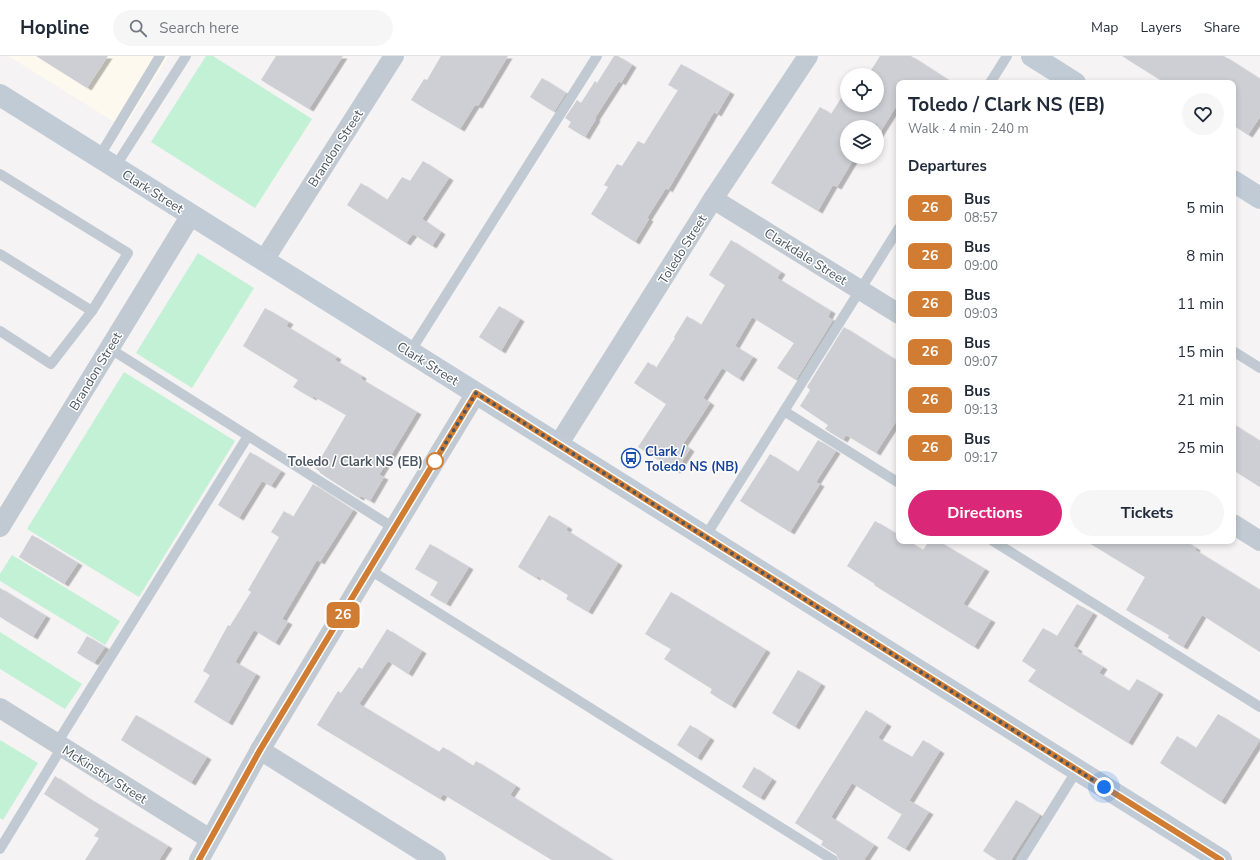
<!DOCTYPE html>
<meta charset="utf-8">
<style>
body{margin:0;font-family:"Nunito Sans",sans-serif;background:#f6f6f7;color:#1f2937;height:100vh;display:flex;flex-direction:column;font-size:15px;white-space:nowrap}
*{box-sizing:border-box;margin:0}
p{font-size:13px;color:#747a83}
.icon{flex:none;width:22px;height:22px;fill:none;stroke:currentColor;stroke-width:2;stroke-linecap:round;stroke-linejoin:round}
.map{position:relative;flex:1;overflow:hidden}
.details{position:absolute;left:896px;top:24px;width:340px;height:464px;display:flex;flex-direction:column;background:#fff;border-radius:8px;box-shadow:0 2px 6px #0003}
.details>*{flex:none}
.badge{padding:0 8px;border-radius:6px;font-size:14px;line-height:26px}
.fabs{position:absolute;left:840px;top:12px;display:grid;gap:8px}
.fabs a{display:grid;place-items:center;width:44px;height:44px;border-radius:50%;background:#fff;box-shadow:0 2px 6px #0003;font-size:20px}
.you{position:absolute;width:20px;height:20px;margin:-10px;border:3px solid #fff;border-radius:50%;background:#1a73e8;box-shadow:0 0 0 6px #1a73e833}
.map>.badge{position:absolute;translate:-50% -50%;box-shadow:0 0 0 2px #fff}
h2{padding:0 12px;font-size:15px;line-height:36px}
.round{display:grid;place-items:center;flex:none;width:42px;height:42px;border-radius:21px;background:#f6f6f7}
.headline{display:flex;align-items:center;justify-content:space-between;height:68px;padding:0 12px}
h1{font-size:19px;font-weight:700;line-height:30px}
.primary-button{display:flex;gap:8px;margin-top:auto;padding:8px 12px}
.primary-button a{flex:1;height:46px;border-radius:24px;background:#db2777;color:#fff;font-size:16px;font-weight:700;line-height:46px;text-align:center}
.primary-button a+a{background:#f6f6f7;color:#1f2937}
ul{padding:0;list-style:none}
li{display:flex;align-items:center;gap:12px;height:48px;padding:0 12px}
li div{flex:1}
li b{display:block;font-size:15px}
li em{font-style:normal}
li .badge{min-width:44px;font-weight:700;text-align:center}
header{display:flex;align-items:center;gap:24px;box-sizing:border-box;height:56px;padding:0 20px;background:#fff;border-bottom:1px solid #e0e1e3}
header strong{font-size:19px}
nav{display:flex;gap:22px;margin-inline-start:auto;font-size:14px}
.search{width:280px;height:36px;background:#f6f6f7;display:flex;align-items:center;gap:10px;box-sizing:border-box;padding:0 14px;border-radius:22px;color:#747a83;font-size:15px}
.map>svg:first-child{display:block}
</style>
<header>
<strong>Hopline</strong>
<div class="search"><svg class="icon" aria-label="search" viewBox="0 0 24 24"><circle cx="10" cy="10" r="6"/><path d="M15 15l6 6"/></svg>Search here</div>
<nav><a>Map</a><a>Layers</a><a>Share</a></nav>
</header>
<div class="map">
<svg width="1260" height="804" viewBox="0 0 1260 804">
<defs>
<filter id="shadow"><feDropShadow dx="4.5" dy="2.5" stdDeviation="0" flood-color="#0004"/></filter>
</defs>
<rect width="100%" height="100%" fill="#f5f3f3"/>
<!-- commercial -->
<path fill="#fdf9ef" d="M 8,0 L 169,0 L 124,72 Z"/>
<!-- green -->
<g fill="#c3f1d5">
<path d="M 206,0 L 213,0 L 312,63 L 255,152 L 151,86 Z"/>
<path d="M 198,197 L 254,232 L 192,332 L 136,297 Z"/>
<path d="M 124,316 L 235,385 L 139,541 L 27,473 Z"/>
<path d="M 12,499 L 120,565 L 105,589 L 0,525 L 0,518 Z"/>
<path d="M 0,576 L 82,628 L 65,653 L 0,613 Z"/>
<path d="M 0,684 L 38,707 L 3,764 L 0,762 Z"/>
</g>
<!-- building -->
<g fill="#cdcfd5" filter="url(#shadow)">
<path d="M 36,0 L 108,0 L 87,32 Z"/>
<path d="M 276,0 L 343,0 L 309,53 L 261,24 Z"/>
<path d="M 441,0 L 508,0 L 478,50 L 475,49 L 460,73 L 411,44 L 424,23 L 427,24 Z"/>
<path d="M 614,0 L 618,0 L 632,9 L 621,27 L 619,25 L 595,62 L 596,63 L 585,81 L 568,71 L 571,66 L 565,62 L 577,44 L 581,47 L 595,25 L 597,27 Z"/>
<path d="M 880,0 L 911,0 L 953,27 L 899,27 L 899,46 L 877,81 L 877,66 L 874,71 L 847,71 L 847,101 L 855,101 L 837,131 L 833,129 L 818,155 L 771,127 L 820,51 L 831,58 L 845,36 L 847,37 L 847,49 L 877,49 L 877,19 L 868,19 Z"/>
<path d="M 1122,0 L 1224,0 L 1260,23 L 1260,61 L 1248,79 L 1233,69 L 1233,27 L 1165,27 Z"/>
<path d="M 681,8 L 730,36 L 717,58 L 714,56 L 668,134 L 666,132 L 647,162 L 649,163 L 635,186 L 591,158 L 608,131 L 604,129 L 617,108 L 622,110 L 638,85 L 644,88 L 678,34 L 668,29 Z"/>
<path d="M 542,22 L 566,37 L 554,56 L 530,41 Z"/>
<path d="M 423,105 L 449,122 L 422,163 L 441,176 L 432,190 L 413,178 L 406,187 L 347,149 L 361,127 L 387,144 L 402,121 L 410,125 Z"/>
<path d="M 731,184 L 781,216 L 777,222 L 831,255 L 828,261 L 833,264 L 796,324 L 777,312 L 794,287 L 752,261 L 735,290 L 753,301 L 739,323 L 722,312 L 703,342 L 710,347 L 683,388 L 690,393 L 676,415 L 638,391 L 666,348 L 634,327 L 648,306 L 656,312 L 675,282 L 674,281 L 687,260 L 701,269 L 725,229 L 709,219 Z"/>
<path d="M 499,250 L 520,263 L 501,295 L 479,281 Z"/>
<path d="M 265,252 L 289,266 L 286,270 L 337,301 L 335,304 L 362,320 L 361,323 L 417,356 L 379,419 L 384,421 L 370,445 L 361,440 L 359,442 L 320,417 L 320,416 L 315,412 L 346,359 L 313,340 L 312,342 L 293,331 L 298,324 L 243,290 Z"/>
<path d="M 844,271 L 899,306 L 899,361 L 876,397 L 846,379 L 843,384 L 825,373 L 828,369 L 800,350 L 810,334 L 807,331 Z"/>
<path d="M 1233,368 L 1260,385 L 1260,431 L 1233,414 Z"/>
<path d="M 818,384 L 836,395 L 816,426 L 820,428 L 790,476 L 740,445 L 770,398 L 798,416 Z"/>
<path d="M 250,396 L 281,415 L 271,430 L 262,425 L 239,462 L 218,449 Z"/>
<path d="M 313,428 L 353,454 L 320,506 L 317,504 L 282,563 L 288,566 L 275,587 L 254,574 L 235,606 L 256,618 L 228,667 L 194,646 L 210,619 L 203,615 L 228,569 L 230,570 L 251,536 L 248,534 L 279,481 L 271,476 L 284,455 L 293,461 Z"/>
<path d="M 549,459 L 568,471 L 566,474 L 618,507 L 588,556 L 566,543 L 568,539 L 537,520 L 536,522 L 518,511 Z"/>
<path d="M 875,465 L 899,479 L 899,485 L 908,485 L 923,494 L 929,485 L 938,485 L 985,513 L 963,548 L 991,564 L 974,591 L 874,529 L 875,528 L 847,510 Z"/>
<path d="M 32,479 L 78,507 L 64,528 L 19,501 Z"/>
<path d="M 1086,485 L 1185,485 L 1196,492 L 1195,494 L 1260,534 L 1260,596 L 1202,559 L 1183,591 L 1168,582 L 1169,579 L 1126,554 L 1145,521 Z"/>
<path d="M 430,488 L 469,511 L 446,548 L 430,539 L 438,526 L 415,513 Z"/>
<path d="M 0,532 L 46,560 L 33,581 L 0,561 Z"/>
<path d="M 671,536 L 766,594 L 731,650 L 710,637 L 712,633 L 664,603 L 671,593 L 645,578 Z"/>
<path d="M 1077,548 L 1093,557 L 1073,590 L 1078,593 L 1077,595 L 1103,611 L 1099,617 L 1129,635 L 1137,623 L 1159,636 L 1128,687 L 1028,625 L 1036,614 L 1022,605 L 1043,572 L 1057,580 Z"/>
<path d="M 387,573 L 422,595 L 408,618 L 388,605 L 359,648 L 439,696 L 443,691 L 473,710 L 476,705 L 516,730 L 510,739 L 613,804 L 552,804 L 443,738 L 440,743 L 317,669 L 338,635 L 341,637 L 359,611 L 362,613 Z"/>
<path d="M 87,580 L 105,591 L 94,607 L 77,597 Z"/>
<path d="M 798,614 L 821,628 L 795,671 L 772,657 Z"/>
<path d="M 866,654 L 887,668 L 878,682 L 912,701 L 923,684 L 940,695 L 901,758 L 852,727 L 831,761 L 874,789 L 864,804 L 839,804 L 836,798 L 821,789 L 823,785 L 795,767 Z"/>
<path d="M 1218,658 L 1260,684 L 1221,746 L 1160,707 L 1177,680 L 1196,692 Z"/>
<path d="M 136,659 L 207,701 L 191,727 L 121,684 Z"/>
<path d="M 690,669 L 710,682 L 697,702 L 677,689 Z"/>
<path d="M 754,711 L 772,723 L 760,742 L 742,731 Z"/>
<path d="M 55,720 L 85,740 L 168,790 L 159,804 L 85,804 L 99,782 L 94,780 L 99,773 L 44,738 Z"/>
<path d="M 1016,744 L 1040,759 L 1011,804 L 997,804 L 983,795 Z"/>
<path d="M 910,745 L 929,756 L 905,793 L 887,782 Z"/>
</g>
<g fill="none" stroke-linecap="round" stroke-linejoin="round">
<!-- lane -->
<g stroke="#c1cad2" stroke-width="10">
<path d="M 990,27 L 1007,0"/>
<path d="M 99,101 L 160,0"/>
<path d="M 115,111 L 186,0"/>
<path d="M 0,118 L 128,197 L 92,255 L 0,198"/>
<path d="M 0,275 L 51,308 L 92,255"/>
<path d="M 109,292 L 394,472"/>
<path d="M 1233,295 L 1260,312"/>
<path d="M 410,296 L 597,0"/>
<path d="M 784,355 L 899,427"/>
<path d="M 705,481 L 899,172"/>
<path d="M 993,485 L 1260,651"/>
<path d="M 370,514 L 833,804"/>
<path d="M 57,687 L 248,380"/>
<path d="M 0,793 L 62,691"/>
<path d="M 1021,804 L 1077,714"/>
</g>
<!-- street -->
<g stroke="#c1cad2" stroke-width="20">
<path d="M 713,143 L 899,258"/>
<path d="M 264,204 L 394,0"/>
<path d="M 558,389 L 713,143 L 808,0"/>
<path d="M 1233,468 L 1260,485"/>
<path d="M 0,471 L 191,159"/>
<path d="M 0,652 L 210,783"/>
<path d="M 260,694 L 436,804"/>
<path d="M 199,804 L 260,694 L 476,337"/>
</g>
<!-- secondary -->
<g stroke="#c1cbd6" stroke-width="22">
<path d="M 1032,0 L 1075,27"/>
<path d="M 0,39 L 1221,804"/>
<path d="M 1233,125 L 1260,142"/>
</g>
</g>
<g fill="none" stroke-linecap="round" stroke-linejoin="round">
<!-- line casing -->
<g stroke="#fff" stroke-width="9">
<path id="line" d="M 199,804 L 260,694 L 476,337 L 1221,804"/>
</g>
<!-- line -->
<use href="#line" stroke="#d07c32" stroke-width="6"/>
<!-- walk -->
<path stroke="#4a5661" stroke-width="4" stroke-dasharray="0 7.2" d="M 435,405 L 476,337 L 1104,731"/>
</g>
<!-- icons -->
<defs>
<g id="bus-ring" transform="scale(1)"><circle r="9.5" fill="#fff" stroke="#1a4fb4" stroke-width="1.5"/><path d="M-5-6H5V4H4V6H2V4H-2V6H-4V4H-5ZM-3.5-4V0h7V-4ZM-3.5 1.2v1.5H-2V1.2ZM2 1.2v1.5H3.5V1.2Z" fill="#1a4fb4"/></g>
</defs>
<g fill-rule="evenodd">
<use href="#bus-ring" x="631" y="402"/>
</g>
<!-- markers -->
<circle fill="#fff" stroke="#d07c32" stroke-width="2" cx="435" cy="405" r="8"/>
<g text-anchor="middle" stroke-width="3" stroke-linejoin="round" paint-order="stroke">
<!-- street labels -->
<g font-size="13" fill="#4a5661" stroke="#fff">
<text transform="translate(335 92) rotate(-57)" y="5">Brandon Street</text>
<text transform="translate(153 135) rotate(32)" y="5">Clark Street</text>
<text transform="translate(682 193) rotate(-58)" y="5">Toledo Street</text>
<text transform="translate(806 200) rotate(32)" y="5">Clarkdale Street</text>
<text transform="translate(428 307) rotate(32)" y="5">Clark Street</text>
<text transform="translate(95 315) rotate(-59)" y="5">Brandon Street</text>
<text transform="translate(105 718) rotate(32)" y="5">McKinstry Street</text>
</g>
<!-- transit labels -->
<g font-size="13" font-weight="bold" fill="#164399" stroke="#fff" text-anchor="start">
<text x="645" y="400">Clark /<tspan x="645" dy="15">Toledo NS (NB)</tspan></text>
</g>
<!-- stop labels -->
<g font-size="13" font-weight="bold" fill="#4a5661" stroke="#fff" text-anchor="end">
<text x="423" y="410">Toledo / Clark NS (EB)</text>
</g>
</g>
</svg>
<div class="fabs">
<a><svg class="icon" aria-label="locate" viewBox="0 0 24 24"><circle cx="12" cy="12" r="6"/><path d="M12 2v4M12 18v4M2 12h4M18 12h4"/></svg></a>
<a><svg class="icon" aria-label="layers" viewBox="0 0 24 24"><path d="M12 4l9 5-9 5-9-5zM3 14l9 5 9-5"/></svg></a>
</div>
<div class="you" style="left:1104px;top:731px"></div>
<b class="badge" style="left:343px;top:559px;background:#d07c32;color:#fff">26</b>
<section class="details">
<div class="headline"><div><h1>Toledo / Clark NS (EB)</h1><p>Walk · 4 min · 240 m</p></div><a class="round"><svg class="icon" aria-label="heart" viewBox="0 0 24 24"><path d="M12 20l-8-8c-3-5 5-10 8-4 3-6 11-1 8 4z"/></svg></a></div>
<h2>Departures</h2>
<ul>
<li><span class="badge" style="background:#d07c32;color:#fff">26</span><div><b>Bus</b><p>08:57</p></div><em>5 min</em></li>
<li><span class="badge" style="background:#d07c32;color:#fff">26</span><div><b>Bus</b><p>09:00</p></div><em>8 min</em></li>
<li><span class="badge" style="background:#d07c32;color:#fff">26</span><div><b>Bus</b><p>09:03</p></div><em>11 min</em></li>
<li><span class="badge" style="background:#d07c32;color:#fff">26</span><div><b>Bus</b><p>09:07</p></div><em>15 min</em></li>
<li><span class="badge" style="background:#d07c32;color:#fff">26</span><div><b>Bus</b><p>09:13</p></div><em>21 min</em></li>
<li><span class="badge" style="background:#d07c32;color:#fff">26</span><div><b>Bus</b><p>09:17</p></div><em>25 min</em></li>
</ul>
<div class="primary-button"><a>Directions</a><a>Tickets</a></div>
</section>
</div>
